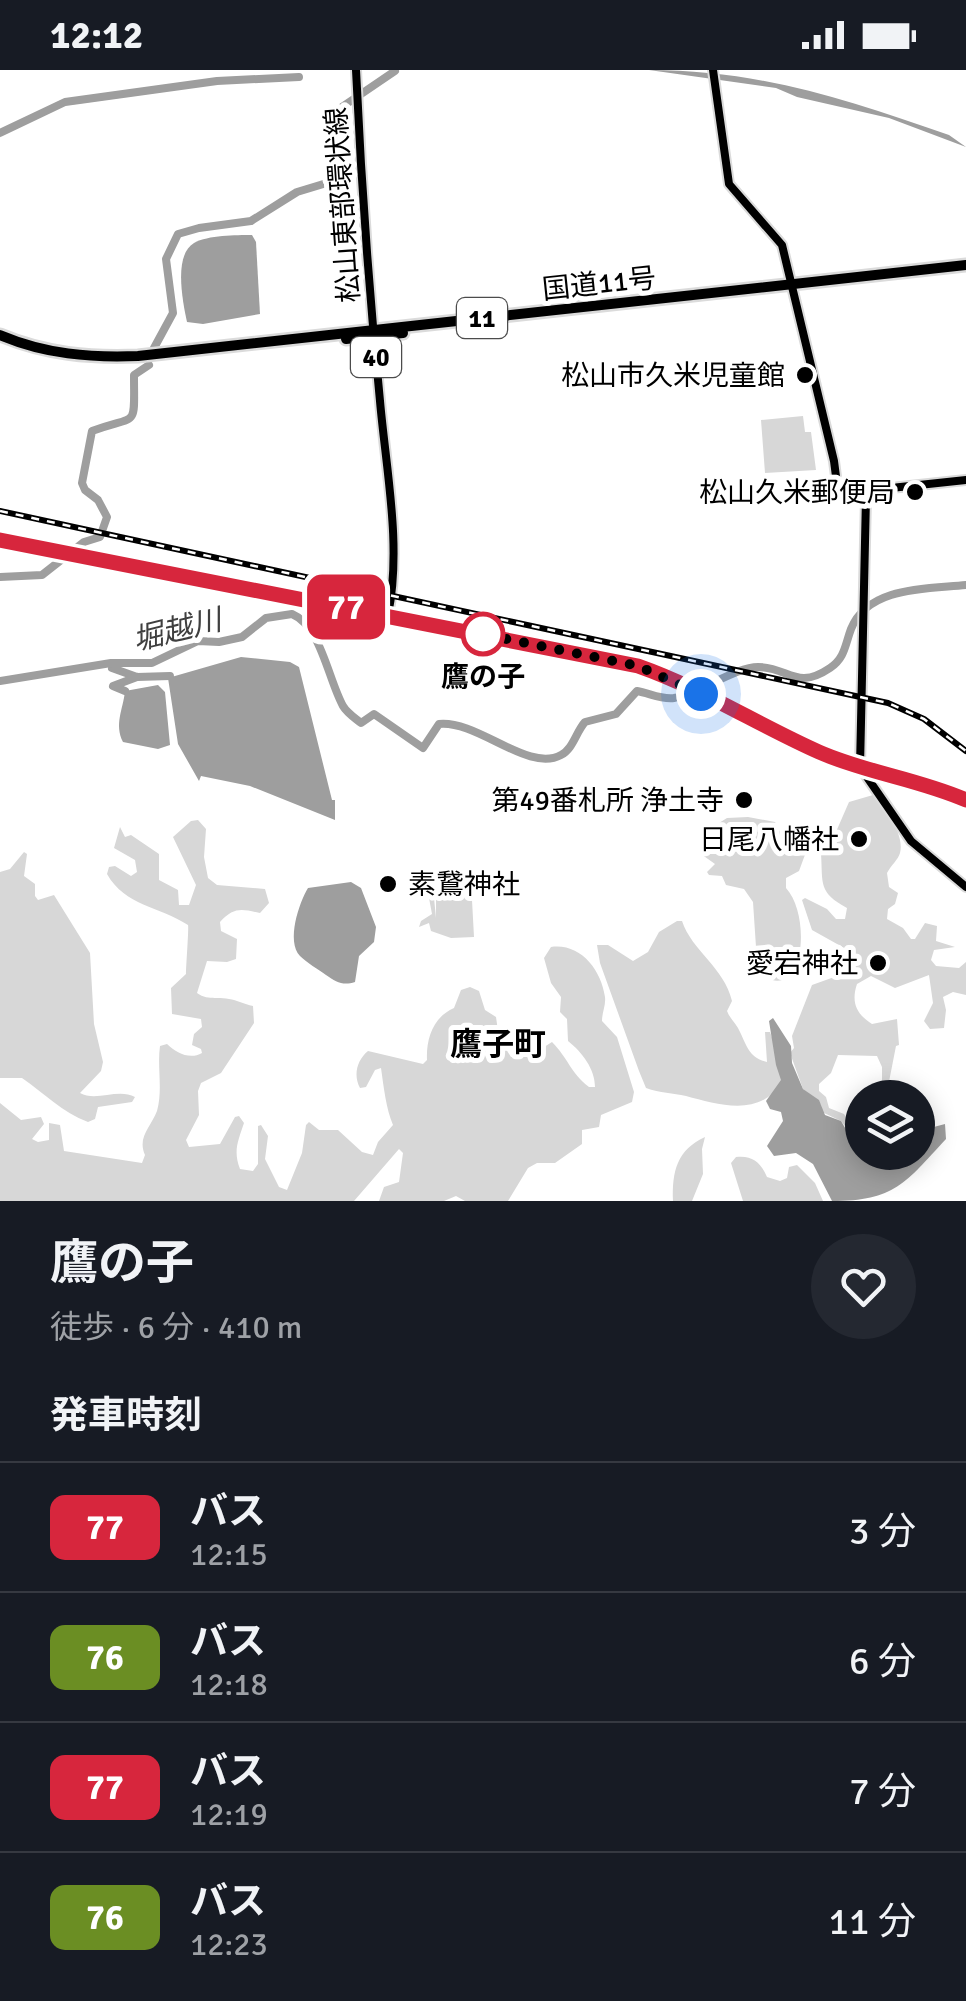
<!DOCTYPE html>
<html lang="ja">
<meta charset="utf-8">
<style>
body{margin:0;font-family:Signika,"Noto Sans JP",sans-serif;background:#242831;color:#f1f3f6;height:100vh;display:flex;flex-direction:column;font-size:38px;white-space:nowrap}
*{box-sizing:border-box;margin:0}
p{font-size:32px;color:#9ea1a6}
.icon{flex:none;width:55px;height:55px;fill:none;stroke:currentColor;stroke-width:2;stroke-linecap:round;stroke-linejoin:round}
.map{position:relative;height:1131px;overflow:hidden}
.panel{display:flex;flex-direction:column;background:#171b24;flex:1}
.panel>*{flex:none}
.badge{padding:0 20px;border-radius:15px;font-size:35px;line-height:65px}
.buttons{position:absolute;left:845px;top:1010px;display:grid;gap:20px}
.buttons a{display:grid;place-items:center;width:90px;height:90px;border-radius:50%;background:#171b24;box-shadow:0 5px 25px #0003;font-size:50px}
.you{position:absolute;width:50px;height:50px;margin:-25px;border:8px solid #fff;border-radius:50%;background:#1a73e8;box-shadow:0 0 0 15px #1a73e833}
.map>.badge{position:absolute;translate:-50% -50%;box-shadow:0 0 0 5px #fff}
h2{padding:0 50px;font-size:38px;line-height:90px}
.round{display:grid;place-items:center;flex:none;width:105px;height:105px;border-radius:52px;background:#242831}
.head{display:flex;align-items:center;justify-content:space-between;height:170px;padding:0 50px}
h1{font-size:48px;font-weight:700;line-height:75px}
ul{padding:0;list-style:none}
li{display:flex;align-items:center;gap:30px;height:130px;padding:0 50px;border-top:2px solid #363941}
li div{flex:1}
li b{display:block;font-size:38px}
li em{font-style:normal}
li .badge{min-width:110px;font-weight:700;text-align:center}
.status{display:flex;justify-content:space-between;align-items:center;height:70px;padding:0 50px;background:#171b24;direction:ltr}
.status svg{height:28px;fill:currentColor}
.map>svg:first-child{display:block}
</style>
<div class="status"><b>12:12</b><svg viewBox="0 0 49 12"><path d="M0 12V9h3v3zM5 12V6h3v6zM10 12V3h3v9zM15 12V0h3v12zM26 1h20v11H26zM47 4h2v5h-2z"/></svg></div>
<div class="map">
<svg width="966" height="1131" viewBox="0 0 966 1131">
<rect width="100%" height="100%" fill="#fff"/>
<!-- green -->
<g fill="#d7d7d7">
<path d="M 290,5 L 291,10 L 219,14 L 62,36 L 0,66 L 0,60 L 61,30 L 197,11 Z"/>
<path d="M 803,346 L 805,362 L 811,362 L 816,400 L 765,403 L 761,350 Z"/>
<path d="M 873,725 C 885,738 905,764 900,783 C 898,790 891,795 887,803 L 889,817 L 898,823 L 895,834 L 888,839 L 887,849 L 903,858 L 911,869 L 915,869 L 925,853 L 937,856 L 936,871 L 955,877 L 934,880 L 931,890 L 936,896 L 959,898 L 966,892 L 966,879 L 966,925 L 953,922 L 943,927 L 946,940 L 944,958 L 930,959 L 924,951 L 933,933 L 929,905 L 895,918 L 871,906 L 857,914 C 851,932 856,944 872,954 L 897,949 L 899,975 L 896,976 L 886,1027 L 882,1027 L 882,997 L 877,986 L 838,985 L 831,1003 L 819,1014 L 819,1021 L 826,1027 L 829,1038 L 844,1044 L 852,1058 L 858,1062 L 859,1065 L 854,1067 L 841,1051 L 822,1042 L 821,1035 L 803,1019 L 790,983 L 794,978 L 792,966 L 812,915 L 851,901 L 846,879 L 812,860 L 802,830 L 805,828 L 827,839 L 836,849 L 845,849 L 847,838 C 818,822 823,814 821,784 L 832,771 L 849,732 Z"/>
<path d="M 748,747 L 775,752 L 788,778 L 802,779 L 806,782 L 799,801 L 786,808 L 786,818 C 811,845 805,929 765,907 L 768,886 L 756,877 L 753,832 L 744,819 L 726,815 L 722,806 L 709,805 L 707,802 L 715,794 L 701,784 L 703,776 L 715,767 L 719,753 L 727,748 Z"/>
<path d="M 198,750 L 206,759 L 204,787 L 208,808 L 217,815 L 265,819 L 269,833 L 260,843 C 241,839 234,837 220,852 L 221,861 L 237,869 L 236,889 L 227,892 L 207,891 L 197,923 C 208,931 217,926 229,929 C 237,930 244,934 253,936 L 254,953 L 221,1003 L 201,1013 L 198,1021 L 199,1045 L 186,1070 L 189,1077 L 220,1074 L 235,1047 L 239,1046 L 244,1053 C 238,1071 233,1081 240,1099 L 253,1101 L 258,1094 L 258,1056 L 261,1055 L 268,1066 L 265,1089 L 279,1117 L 287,1120 L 302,1083 L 306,1055 L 309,1052 L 319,1060 L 338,1060 L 362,1082 L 373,1085 L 378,1072 L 393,1055 C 386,1038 384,1019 381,998 L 375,1000 L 366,1017 L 360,1018 C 353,1005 357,990 368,981 L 423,994 L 427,990 C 426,969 433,947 454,938 L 461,920 L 470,917 L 479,921 L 485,940 L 496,947 L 499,968 L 511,987 L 519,986 L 521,980 L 541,979 L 552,972 C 568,988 570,1002 589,1017 L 595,1017 C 595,999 582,982 568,971 L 567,949 L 560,942 L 561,927 L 551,913 L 544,888 L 551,877 C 580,873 601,899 605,927 C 606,935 602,942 602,951 L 617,967 L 634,1022 L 632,1032 L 601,1045 L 599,1057 L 582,1060 L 582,1074 L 555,1093 L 537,1093 L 528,1098 L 508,1131 L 465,1131 L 456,1126 L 444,1131 L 379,1131 L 384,1117 L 399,1112 L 403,1083 L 399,1079 L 354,1131 L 0,1131 L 0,1033 L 21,1050 L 41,1047 L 44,1054 L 32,1069 L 38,1072 L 49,1070 L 49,1053 L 60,1055 L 64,1081 L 142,1093 L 145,1085 C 137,1067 151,1057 157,1041 C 163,1020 157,997 160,976 L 167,974 C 176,983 190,990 202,983 L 201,979 L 192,975 L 194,964 L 202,957 L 201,949 L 172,944 L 171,918 L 186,904 C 186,896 189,857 188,855 C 159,836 125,836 107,804 L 109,797 L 115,796 L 131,806 L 137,802 L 135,790 L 114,778 L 120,757 L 125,767 L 131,765 L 159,784 L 159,810 L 178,820 L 179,835 L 189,835 L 196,815 L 173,767 L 191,751 Z"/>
<path d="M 24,782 L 27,784 L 24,806 L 35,814 L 35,826 L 38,830 L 54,825 L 90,883 L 94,954 L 103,992 L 101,1001 L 80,1023 C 96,1032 118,1018 135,1027 L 132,1032 L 98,1037 L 95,1049 L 88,1052 C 62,1042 45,1024 22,1008 L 0,1008 L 0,802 L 10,799 Z"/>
<path d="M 467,821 L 472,830 L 474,867 L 451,868 L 431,861 L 429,853 L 419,857 L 421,851 L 432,844 L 429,828 L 434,828 L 436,848 L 436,825 Z"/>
<path d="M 677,851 L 682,851 C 692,881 724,897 732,931 L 727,941 C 730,949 737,954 740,962 C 747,977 750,988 767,992 L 765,962 L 770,962 C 777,978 775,994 782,1010 C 763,1048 719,1035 686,1026 C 673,1023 660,1023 646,1018 L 639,1001 L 600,893 L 597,875 L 608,875 L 633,891 L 648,882 L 659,862 Z"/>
<path d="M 705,1067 L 702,1079 L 703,1104 L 692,1131 L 673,1131 C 672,1101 677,1080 705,1067 Z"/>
<path d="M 736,1087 C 753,1085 761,1093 767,1107 L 780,1111 L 787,1108 L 789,1097 L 797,1095 L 815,1113 L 823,1131 L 743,1131 L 731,1093 Z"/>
</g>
<!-- water -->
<g fill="#9e9e9e">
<path d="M 649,0 C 760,0 848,30 949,65 L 966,77 L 889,48 L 797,27 L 776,18 Z"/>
<path d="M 252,165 L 256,172 L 260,244 L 203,254 L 187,252 C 183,233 173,185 194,173 C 208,165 236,165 252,165 Z"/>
<path d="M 241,587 L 290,592 L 299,597 L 332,730 L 335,730 L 335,750 L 250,716 L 201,706 L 199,711 L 178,674 L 168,608 Z"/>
<path d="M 158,615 L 165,622 L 170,675 L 158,679 L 123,672 C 114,654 123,640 125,621 Z"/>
<path d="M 351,812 L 361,818 L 376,857 L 374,872 L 359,886 L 355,912 C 343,916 336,912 326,905 C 318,899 307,893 300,886 C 286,871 299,833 308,818 Z"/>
<path d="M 773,948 L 791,976 L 792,993 L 803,1019 L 819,1030 L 825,1045 L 841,1051 L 848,1063 L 862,1067 L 862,1082 L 918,1082 L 918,1044 L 919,1051 L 930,1058 L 945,1054 L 946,1069 C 905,1113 895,1131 832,1131 L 813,1094 L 796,1083 L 774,1086 L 767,1076 L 783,1051 L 781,1042 L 770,1039 L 766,1031 L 781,1010 L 776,995 L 769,951 Z"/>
</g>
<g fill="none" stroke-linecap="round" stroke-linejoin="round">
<!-- river -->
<g stroke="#9e9e9e" stroke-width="8">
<path d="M 0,63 L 65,32 L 217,11 L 299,7"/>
<path d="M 154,278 L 173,243 L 166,189 L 178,164 L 199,158 L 251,151 L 297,122 L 330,112 L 334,105 L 339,39 L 395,1"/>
<path d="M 0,507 L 42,505 L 84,472 L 100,467 L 107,447 L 98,430 L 85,420 L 82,413 L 92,361 C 139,344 134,360 134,305 L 149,295"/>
<path d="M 112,598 L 137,607 L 170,606"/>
<path d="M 0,611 L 111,593 L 152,593 L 198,571 L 219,572 L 242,567 L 266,548 L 292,544 C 321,556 328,609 343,636 C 347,643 355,648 361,653 L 374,644 L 423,678 L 439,654 C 478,650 528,703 561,685 C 573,679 576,662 585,652 L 616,644 L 637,621 C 649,623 662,630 674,628 C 700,623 736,597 758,597 C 789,597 796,621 830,598 C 845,588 845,575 851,559 C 868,516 928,519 966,515"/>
<path d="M 125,621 L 113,616 L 137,607"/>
</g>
<!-- major casing -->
<g stroke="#dbdbdb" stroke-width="12">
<g id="major">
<path d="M 356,0 C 361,110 369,221 380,331 C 386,400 402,476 388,545"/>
<path d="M 713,0 L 729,114 L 782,175 L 834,391 L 838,422 L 863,421 L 866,427 L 860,697 L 911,771 L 966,817"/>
<path d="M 863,421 L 966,410"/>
<path d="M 0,470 L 638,596 L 834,688 L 928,714 L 966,730"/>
</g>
</g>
<!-- highway casing -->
<g stroke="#dbdbdb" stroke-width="15">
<g id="highway">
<path d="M 0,265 C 45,284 90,288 138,286 L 966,195"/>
<path d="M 346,269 L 403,263"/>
</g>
</g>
<!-- major -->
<use href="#major" stroke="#000" stroke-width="8"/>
<!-- highway -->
<use href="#highway" stroke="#000" stroke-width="10"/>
<!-- rail casing -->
<g stroke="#000" stroke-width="6">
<path id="rail" d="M 0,441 L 888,633 L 924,649 L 966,681"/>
</g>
<!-- rail -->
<use href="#rail" stroke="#fff" stroke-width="2.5" stroke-dasharray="8" stroke-linecap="butt"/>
</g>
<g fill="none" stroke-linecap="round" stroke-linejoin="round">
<!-- line casing -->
<g stroke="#fff" stroke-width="22">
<path id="line" d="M 0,470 L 638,596 C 701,618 758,655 819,682 C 867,703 918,709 966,730"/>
</g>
<!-- line -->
<use href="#line" stroke="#d7263d" stroke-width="15"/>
<!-- walk -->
<path stroke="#000" stroke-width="10" stroke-dasharray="0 18" d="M 483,564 L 477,563 L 638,596 L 701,624"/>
</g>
<!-- markers -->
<g fill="#000" stroke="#fff" stroke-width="4">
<circle cx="805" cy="305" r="10"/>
<circle cx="915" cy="422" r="10"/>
<circle cx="744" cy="730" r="10"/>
<circle cx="859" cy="769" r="10"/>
<circle cx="388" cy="814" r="10"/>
<circle cx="878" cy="893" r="10"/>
</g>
<circle fill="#fff" stroke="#d7263d" stroke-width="5" cx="483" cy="564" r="20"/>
<g text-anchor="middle" stroke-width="10" stroke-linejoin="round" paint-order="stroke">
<!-- shield labels -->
<g fill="#fff" stroke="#4c4c4c" stroke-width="2.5">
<rect x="457" y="228" width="50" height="40" rx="8"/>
<rect x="351" y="267" width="50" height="40" rx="8"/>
</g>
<g font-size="25" font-weight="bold" fill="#000">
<text x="482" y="257">11</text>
<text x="376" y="296">40</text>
</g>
<!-- street labels -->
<g font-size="28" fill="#000" stroke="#fff">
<text transform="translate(342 135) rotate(-94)" y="10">松山東部環状線</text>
<text transform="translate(599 213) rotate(-6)" y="10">国道11号</text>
</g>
<!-- poi labels -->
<g font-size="28" fill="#000" stroke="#fff" text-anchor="end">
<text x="785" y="315">松山市久米児童館</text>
<text x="895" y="432">松山久米郵便局</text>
<text x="724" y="740">第49番札所 浄土寺</text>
<text x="839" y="779">日尾八幡社</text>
<text x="408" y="824" text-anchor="start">素鵞神社</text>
<text x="858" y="903">愛宕神社</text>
</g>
<!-- stop labels -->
<g font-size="28" font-weight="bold" fill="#000" stroke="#fff">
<text x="483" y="616">鷹の子</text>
</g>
<!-- water labels -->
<g font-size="30" font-style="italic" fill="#3f3f3f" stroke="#fff">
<text transform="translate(177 560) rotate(-14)" y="10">堀越川</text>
</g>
<!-- quarter labels -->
<g font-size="32" font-weight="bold" fill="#000" stroke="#fff">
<text x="498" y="985">鷹子町</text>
</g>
</g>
</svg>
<div class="buttons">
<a><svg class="icon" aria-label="layers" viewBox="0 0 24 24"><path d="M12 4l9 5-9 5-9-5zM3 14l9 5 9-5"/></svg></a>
</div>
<div class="you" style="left:701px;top:624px"></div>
<b class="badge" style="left:346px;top:537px;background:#d7263d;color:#fff">77</b>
</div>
<section class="panel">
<div class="head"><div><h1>鷹の子</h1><p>徒歩 · 6 分 · 410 m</p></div><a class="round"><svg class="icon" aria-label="heart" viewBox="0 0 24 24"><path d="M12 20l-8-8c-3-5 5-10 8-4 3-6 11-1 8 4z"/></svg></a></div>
<h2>発車時刻</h2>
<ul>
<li><span class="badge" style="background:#d7263d;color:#fff">77</span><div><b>バス</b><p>12:15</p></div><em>3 分</em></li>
<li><span class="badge" style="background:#6b8e23;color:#fff">76</span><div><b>バス</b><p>12:18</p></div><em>6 分</em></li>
<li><span class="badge" style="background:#d7263d;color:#fff">77</span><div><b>バス</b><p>12:19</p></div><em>7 分</em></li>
<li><span class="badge" style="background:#6b8e23;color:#fff">76</span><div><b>バス</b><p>12:23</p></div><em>11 分</em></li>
</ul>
</section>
